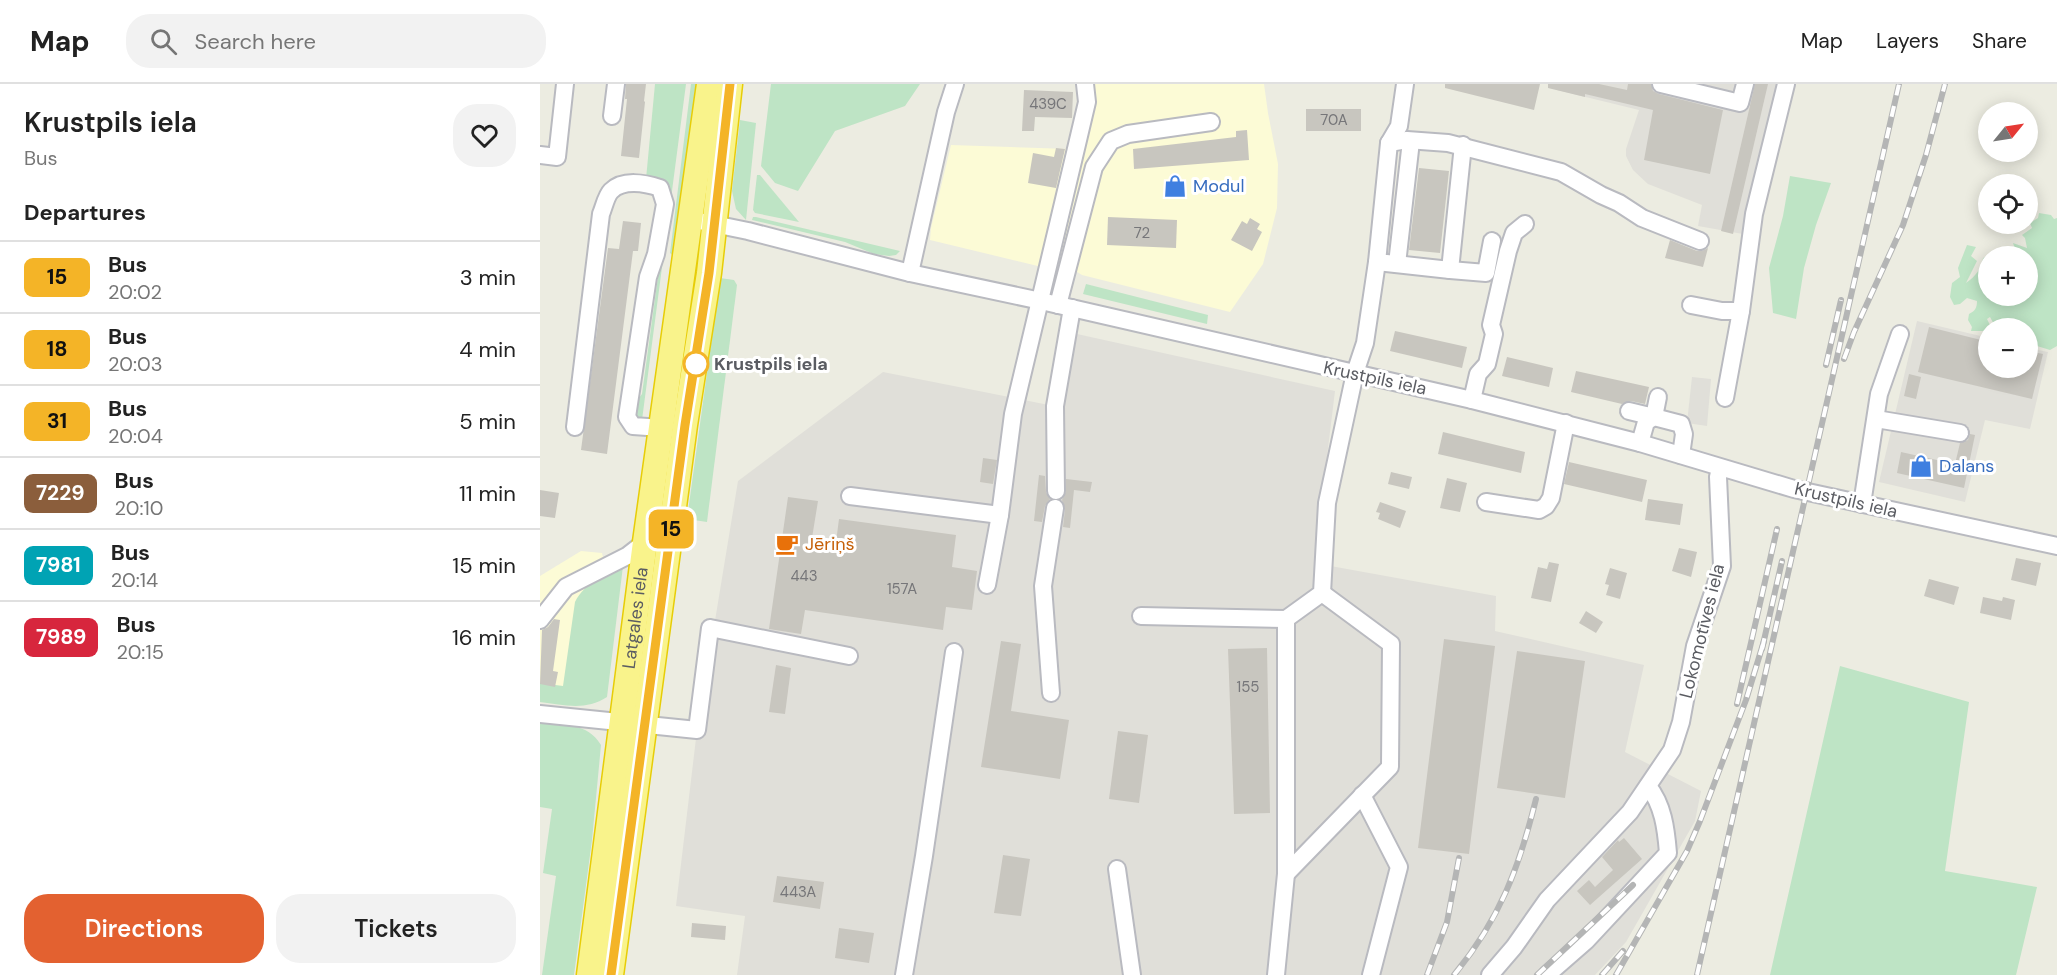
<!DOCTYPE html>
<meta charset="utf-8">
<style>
body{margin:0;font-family:"DM Sans",sans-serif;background:#f2f2f2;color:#222;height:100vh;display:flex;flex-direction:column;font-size:22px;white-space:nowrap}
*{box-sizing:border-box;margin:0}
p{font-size:20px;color:#767676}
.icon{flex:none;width:33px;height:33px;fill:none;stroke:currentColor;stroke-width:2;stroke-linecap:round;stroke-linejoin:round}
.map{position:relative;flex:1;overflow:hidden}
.sheet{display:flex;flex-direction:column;background:#fff;width:540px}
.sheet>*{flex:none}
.badge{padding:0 12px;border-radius:9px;font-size:21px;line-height:39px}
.needle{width:39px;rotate:60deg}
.buttons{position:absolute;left:1438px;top:18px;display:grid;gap:12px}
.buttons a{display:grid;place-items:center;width:60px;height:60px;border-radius:50%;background:#fff;box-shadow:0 3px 15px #0003;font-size:30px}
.map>.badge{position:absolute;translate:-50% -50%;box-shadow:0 0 0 3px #fff}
h2{padding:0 24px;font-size:22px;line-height:54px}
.round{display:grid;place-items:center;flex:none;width:63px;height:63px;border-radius:24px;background:#f2f2f2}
.overview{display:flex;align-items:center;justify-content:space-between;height:102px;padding:0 24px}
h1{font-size:28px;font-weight:600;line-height:45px}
.button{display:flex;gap:12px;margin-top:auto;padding:12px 24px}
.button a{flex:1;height:69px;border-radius:24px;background:#e36130;color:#fff;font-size:24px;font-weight:600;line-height:69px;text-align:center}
.button a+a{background:#f2f2f2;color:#222}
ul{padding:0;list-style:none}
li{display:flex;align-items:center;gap:18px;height:72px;padding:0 24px;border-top:2px solid #e0e0e0}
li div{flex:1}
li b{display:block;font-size:22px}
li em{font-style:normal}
li .badge{min-width:66px;font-weight:700;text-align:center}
header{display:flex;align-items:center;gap:36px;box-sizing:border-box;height:84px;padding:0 30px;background:#fff;border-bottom:2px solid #e0e0e0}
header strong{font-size:28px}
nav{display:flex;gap:33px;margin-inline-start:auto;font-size:21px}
.search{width:420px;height:54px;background:#f2f2f2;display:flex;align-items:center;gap:15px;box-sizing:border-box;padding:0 21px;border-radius:24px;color:#767676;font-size:22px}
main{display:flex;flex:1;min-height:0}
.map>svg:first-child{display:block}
</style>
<header>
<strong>Map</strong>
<div class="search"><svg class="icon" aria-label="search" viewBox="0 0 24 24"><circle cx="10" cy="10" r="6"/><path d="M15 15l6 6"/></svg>Search here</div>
<nav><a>Map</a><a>Layers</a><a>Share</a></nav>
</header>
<main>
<section class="sheet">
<div class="overview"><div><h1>Krustpils iela</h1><p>Bus</p></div><a class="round"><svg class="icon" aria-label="heart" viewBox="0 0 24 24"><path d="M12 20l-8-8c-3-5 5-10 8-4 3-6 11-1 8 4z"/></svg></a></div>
<h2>Departures</h2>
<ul>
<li><span class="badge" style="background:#f4b427;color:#111">15</span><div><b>Bus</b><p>20:02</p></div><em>3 min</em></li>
<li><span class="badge" style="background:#f4b427;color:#111">18</span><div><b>Bus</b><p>20:03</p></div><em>4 min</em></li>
<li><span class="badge" style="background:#f4b427;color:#111">31</span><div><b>Bus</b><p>20:04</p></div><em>5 min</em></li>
<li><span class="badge" style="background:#8b5e3c;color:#fff">7229</span><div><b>Bus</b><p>20:10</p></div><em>11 min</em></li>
<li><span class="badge" style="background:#00a3b4;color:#fff">7981</span><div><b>Bus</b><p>20:14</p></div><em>15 min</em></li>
<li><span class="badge" style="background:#d7263d;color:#fff">7989</span><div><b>Bus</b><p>20:15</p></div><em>16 min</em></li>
</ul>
<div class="button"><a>Directions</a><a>Tickets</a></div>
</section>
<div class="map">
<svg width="1517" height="891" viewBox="0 0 1517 891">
<rect width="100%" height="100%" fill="#ecece1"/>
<!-- commercial -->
<g fill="#fcfbd6">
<path d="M 555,0 L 724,0 L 728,29 L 738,80 L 737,124 L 723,180 L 690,228 L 542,191 L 516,175 Z"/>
<path d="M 411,61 L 529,65 L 502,183 L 390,156 L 391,144 Z"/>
<path d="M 41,467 L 62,469 L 67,491 L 27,611 L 0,606 L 0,492 Z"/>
</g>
<!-- industrial -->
<g fill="#e0dfd9">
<path d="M 1018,0 L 1237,0 L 1203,150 L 1158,142 L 1162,121 L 1108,100 L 1093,86 L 1086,72 L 1086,65 L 1099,26 L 1017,6 Z"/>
<path d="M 1377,237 L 1449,254 L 1449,284 L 1488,284 L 1488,264 L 1508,268 L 1490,345 L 1445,336 L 1425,418 L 1339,398 Z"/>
<path d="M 537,250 L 795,307 L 774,479 L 956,512 L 955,547 L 1104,581 L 1085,668 L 1161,707 L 1155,737 L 1086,858 L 1055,891 L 197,891 L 205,832 L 136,822 L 157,646 L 198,397 L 343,288 L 514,322 Z"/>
<path d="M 1152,293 L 1171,295 L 1167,342 L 1147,339 Z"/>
</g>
<!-- green -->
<g fill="#bee4c5">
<path d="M 115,0 L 146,0 L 102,336 L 97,333 C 93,323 96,318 102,310 L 130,105 L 125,99 L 106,95 Z"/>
<path d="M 151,0 L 157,0 L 142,126 L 136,146 L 135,173 L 130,169 Z"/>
<path d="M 231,0 L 380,0 L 365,22 L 295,47 L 258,107 L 235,99 L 221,82 Z"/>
<path d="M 200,36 L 216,39 L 206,136 L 196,125 L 192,107 Z"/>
<path d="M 217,91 L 220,91 L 259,138 L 215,129 L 213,126 Z"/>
<path d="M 1250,92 L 1291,99 L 1276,141 L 1264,184 L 1256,235 L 1233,229 L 1229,184 L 1243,132 Z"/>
<path d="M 1499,129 L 1511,131 L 1514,135 L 1517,134 L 1517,262 L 1510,266 L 1497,262 L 1496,256 L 1492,257 L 1488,256 L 1488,244 L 1456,244 L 1450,233 L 1447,235 L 1450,241 L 1447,242 L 1449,247 L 1431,247 L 1432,243 L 1428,236 L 1429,230 C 1435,227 1437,224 1437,217 L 1427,214 L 1420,220 L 1414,221 L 1410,213 L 1412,199 L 1420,193 L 1418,184 L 1427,161 L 1436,163 L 1431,172 L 1437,177 L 1426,199 C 1435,193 1442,184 1443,174 L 1457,170 L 1458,172 L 1449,172 L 1449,212 L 1488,212 L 1488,172 L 1464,172 L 1468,165 L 1475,165 L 1473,159 L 1487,164 L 1485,154 L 1482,151 L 1492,144 L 1490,139 L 1498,134 Z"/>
<path d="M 213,133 L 216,133 L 360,167 L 356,171 L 349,172 L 334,170 L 305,158 L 212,136 Z"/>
<path d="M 180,194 L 194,196 L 197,201 L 167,438 L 147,435 Z"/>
<path d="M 546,200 L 668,231 L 667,240 L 543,210 Z"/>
<path d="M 83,482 L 67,613 C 46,627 24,621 0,618 L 0,599 L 23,602 L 35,518 C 45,499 64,490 83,482 Z"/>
<path d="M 1300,582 L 1429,618 L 1405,787 L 1497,803 L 1476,891 L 1230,891 Z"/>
<path d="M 0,639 C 25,642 47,638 61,661 L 52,756 L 34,891 L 2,891 L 16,792 L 3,789 L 12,725 L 0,723 Z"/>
</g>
<!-- building -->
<g fill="#c8c6bf">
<path d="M 86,0 L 106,0 L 104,17 L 105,18 L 99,74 L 81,72 L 87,15 L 85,15 Z"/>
<path d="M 905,0 L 1000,0 L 994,26 L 905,4 Z"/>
<path d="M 1008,0 L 1059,0 L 1087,6 L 1088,0 L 1111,0 L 1113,7 L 1119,10 L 1183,26 L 1170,90 L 1104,76 L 1113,26 L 1045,10 L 1045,13 L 1008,4 Z"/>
<path d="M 1215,0 L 1228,0 L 1193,150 L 1181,147 Z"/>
<path d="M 484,6 L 533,8 L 532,34 L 495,33 L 494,47 L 482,47 Z"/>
<rect x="766" y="25" width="55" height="22"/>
<path d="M 707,46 L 709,76 L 594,85 L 593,65 L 696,53 L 696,47 Z"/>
<path d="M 516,64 L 525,65 L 516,104 L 488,99 L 493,69 L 514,73 Z"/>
<path d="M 879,84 L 909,87 L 900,169 L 869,166 Z"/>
<path d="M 568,133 L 637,136 L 636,164 L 567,161 Z"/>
<path d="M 710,134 L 720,140 L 717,145 L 722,148 L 712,167 L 691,156 L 702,137 L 707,140 Z"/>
<path d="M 83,137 L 101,139 L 98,167 L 93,167 L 67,370 L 41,366 L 68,164 L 79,165 Z"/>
<path d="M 1130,156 L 1157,167 L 1162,167 L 1168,164 L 1163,183 L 1125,174 Z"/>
<path d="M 1389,243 L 1449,258 L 1449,284 L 1488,284 L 1488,267 L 1503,270 L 1492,315 L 1378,288 Z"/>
<path d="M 855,247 L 927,263 L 922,284 L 850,267 Z"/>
<path d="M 967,273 L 1013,284 L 1009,303 L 962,292 Z"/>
<path d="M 1036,287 L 1109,303 L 1105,320 L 1091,317 L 1082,320 L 1031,308 Z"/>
<path d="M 1369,290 L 1381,293 L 1376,315 L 1364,312 Z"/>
<path d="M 903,348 L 985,368 L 981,389 L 898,370 Z"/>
<path d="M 1430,350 L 1435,351 L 1424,404 L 1357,389 L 1361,368 L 1415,380 L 1420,359 L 1428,356 Z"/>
<path d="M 443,374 L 457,376 L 453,400 L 440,398 Z"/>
<path d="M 1029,378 L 1107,396 L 1102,418 L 1024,400 Z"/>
<path d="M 851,388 L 872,393 L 869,405 L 848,400 Z"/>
<path d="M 499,391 L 505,392 L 506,408 L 510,415 L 505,422 L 502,438 L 494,437 Z"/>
<path d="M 907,394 L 927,399 L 920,428 L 900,424 Z"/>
<path d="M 526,395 L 552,398 L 550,408 L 534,406 L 530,444 L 523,443 L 525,425 L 522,416 L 526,407 Z"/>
<path d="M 0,406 L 19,409 L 15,434 L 0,432 Z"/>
<path d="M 248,413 L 278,417 L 272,454 L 296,458 L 299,435 L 416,451 L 412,483 L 437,487 L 432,526 L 406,523 L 403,546 L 265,526 L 261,550 L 229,545 Z"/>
<path d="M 1108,415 L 1143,420 L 1140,441 L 1105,436 Z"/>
<path d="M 840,418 L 866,427 L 860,444 L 838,435 L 840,429 L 836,428 Z"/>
<path d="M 1139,464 L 1157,468 L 1151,493 L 1132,487 Z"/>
<path d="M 1476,474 L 1501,479 L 1496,502 L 1471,496 Z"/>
<path d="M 1009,478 L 1019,480 L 1011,518 L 991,514 L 998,483 L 1007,485 Z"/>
<path d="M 1070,484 L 1087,489 L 1080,515 L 1066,511 L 1069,501 L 1065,500 Z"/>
<path d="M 1389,495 L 1419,503 L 1414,521 L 1384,512 Z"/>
<path d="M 1443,513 L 1462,517 L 1463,513 L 1475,516 L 1471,536 L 1440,529 Z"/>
<path d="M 1046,527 L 1063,538 L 1056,549 L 1039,539 Z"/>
<path d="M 14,535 L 20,536 L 13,587 L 18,588 L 15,603 L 0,600 L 2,546 L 8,543 Z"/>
<path d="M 904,555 L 955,562 L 929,770 L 878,764 Z"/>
<path d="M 461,557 L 481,560 L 471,627 L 529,636 L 520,695 L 441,683 Z"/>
<path d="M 727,564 L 730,729 L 694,730 L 688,565 Z"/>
<path d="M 977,567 L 1045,577 L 1025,714 L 957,704 Z"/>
<path d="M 236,581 L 251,584 L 245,630 L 229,628 Z"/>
<path d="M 578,647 L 608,651 L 599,719 L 569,715 Z"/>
<path d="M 1084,754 L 1102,775 L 1050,821 L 1037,807 L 1049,796 L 1055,803 L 1073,786 L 1062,773 L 1078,756 L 1079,758 Z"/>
<path d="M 463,771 L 490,775 L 481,832 L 454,829 Z"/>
<path d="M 237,792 L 284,798 L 280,825 L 233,818 Z"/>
<path d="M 152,839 L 186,842 L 185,856 L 151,853 Z"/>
<path d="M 299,844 L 334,849 L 329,879 L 295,874 Z"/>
</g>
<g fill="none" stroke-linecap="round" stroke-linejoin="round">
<!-- minor casing -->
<g stroke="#b9bac0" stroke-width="20">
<g id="minor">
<path d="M 1121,0 L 1200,19 L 1205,0"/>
<path d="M 72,32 L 76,0"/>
<path d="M 849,59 L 867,56 L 908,59 L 1021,88 L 1061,111 L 1079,119 L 1102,134 L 1160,157"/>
<path d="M 0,71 L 17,73 L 25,0"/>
<path d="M 164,138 L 208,147 L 370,189 L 501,217 L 932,316 L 1100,359 L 1254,405 L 1517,462"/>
<path d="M 837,178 L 910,186 L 923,61"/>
<path d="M 857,180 L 871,57"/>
<path d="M 910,186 L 946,189 L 952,157"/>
<path d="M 370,189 L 406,28 L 415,0"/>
<path d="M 518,221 L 554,83 L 571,57 L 588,50 L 671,38"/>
<path d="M 1151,221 L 1182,227 L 1201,227"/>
<path d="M 1185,314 L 1201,227 L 1214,130 L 1246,0"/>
<path d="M 932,316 L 938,290 L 947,280 L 954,250 L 951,241 L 968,167 L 974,149 L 985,140"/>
<path d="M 1089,327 L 1114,333 L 1118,313"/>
<path d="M 1336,335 L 1420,349"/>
<path d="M 35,343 L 61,130 C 64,123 66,112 71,107 C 83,95 105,99 120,104 L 125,120 L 116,170 L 108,193 L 87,333 L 93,342 L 122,344"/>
<path d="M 1100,359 L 1106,338 L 1114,333 L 1141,340 L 1144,350 L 1141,371"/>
<path d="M 516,407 L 515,322 L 532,224"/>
<path d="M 310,412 L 460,431 L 473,330 L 539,52 L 547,18 L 545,0"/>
<path d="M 946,418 L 999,426 L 1006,422 L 1011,414 L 1026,339"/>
<path d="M 1322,420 L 1339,310 L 1360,250"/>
<path d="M 447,501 L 460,431"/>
<path d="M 601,532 L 746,535"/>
<path d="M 0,536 L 26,503 L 87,472 L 105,458"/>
<path d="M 511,609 L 503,502 L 515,424"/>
<path d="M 0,630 L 157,646 L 170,544 L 309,572"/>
<path d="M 822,711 L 859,783 L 831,891"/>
<path d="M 577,785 L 592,891"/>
<path d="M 746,790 L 850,683 L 851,560 L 782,509"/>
<path d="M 364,891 L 384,772 L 414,568"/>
<path d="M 736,891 L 746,790 L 746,535 L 782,509 L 787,419 L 815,289 L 825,259 L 837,178 L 849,59 L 859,42 L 865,0"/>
<path d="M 950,891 L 974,863 L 1007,816 L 1090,728 L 1132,666 L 1141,638 L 1155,562 L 1182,482 L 1178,393 L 1180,384"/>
<path d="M 1007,891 L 1046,857 L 1128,769 C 1126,744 1123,721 1108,702"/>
</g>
</g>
<!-- highway casing -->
<g stroke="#e7cd07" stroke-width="27">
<g id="highway">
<path id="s1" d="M 49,891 L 105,458 L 169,0"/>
<path d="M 71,891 L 145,341 L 169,189 L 190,0"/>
</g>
</g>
<!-- minor -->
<use href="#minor" stroke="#fff" stroke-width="16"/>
<!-- highway -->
<use href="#highway" stroke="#f9f38b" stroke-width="24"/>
<!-- rail casing -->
<g stroke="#b4b5b5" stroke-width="6">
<g id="rail">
<path d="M 1304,275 L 1314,248 L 1363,141 L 1386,71 L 1405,0"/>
<path d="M 1286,281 L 1301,216"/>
<path d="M 1222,565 L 1242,477"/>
<path d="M 1197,620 L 1237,445"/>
<path d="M 887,891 L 907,838 L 919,774"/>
<path d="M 914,891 C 960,835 979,784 996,715"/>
<path d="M 997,891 L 1093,801"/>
<path d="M 1062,891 L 1083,867"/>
<path d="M 1076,891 L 1147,767 L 1160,737 L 1206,616 L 1224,557"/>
<path d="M 1157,891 L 1359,0"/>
</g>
</g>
<!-- rail -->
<use href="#rail" stroke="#fff" stroke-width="4" stroke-dasharray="11" stroke-linecap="butt"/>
</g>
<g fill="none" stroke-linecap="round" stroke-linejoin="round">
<!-- line casing -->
<g stroke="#fff" stroke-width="14">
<path id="line" d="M 71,891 L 145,341 L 169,189 L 190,0"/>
</g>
<!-- line -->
<use href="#line" stroke="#f4b427" stroke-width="9"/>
</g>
<!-- icons -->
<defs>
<g id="shop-bare" transform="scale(1.8)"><path d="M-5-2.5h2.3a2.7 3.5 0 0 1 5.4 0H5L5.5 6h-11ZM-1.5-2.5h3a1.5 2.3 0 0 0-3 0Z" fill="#3f7fe0" stroke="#fff" stroke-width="2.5" paint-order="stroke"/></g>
<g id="cafe-bare" transform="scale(1.8)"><path d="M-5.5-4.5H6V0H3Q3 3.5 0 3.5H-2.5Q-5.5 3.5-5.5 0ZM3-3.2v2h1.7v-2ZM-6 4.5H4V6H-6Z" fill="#e8710a" stroke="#fff" stroke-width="2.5" paint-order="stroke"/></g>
</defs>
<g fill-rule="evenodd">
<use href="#shop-bare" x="635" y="102"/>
<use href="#shop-bare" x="1381" y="382"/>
<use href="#cafe-bare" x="247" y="460"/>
</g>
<!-- markers -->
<circle fill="#fff" stroke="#f4b427" stroke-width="3" cx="156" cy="280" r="12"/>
<g text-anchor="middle" stroke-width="6" stroke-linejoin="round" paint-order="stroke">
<!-- number labels -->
<g font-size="15" fill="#767679">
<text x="508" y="25">439C</text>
<text x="794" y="41">70A</text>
<text x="602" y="154">72</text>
<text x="264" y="497">443</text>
<text x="362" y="510">157A</text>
<text x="708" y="608">155</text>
<text x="258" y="813">443A</text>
</g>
<!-- shop labels -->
<g font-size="18" fill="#366cbe" stroke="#fff" text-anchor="start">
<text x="653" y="108">Modul</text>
<text x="1399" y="388">Dalans</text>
</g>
<!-- stop labels -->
<g font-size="18" font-weight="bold" fill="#5a5c62" stroke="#fff" text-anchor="start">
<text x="174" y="286">Krustpils iela</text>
</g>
<!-- street labels -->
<g font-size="18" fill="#5a5c62" stroke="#fff">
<text transform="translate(835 294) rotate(12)" y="6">Krustpils iela</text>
<text transform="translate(1306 416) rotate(13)" y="6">Krustpils iela</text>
<text dy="6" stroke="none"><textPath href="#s1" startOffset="360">Latgales iela</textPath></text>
<text transform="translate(1162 547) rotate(-76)" y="6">Lokomotīves iela</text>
</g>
<!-- food labels -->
<g font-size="18" fill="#c56008" stroke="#fff" text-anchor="start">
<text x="265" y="466">Jēriņš</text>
</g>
</g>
</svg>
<div class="buttons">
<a><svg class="needle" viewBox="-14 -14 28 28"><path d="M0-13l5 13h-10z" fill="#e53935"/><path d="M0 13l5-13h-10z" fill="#767676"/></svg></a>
<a><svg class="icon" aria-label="locate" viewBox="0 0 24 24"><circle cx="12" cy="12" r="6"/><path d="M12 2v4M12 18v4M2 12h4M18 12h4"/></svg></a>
<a>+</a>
<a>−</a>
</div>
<b class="badge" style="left:131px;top:445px;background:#f4b427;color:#111">15</b>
</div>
</main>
